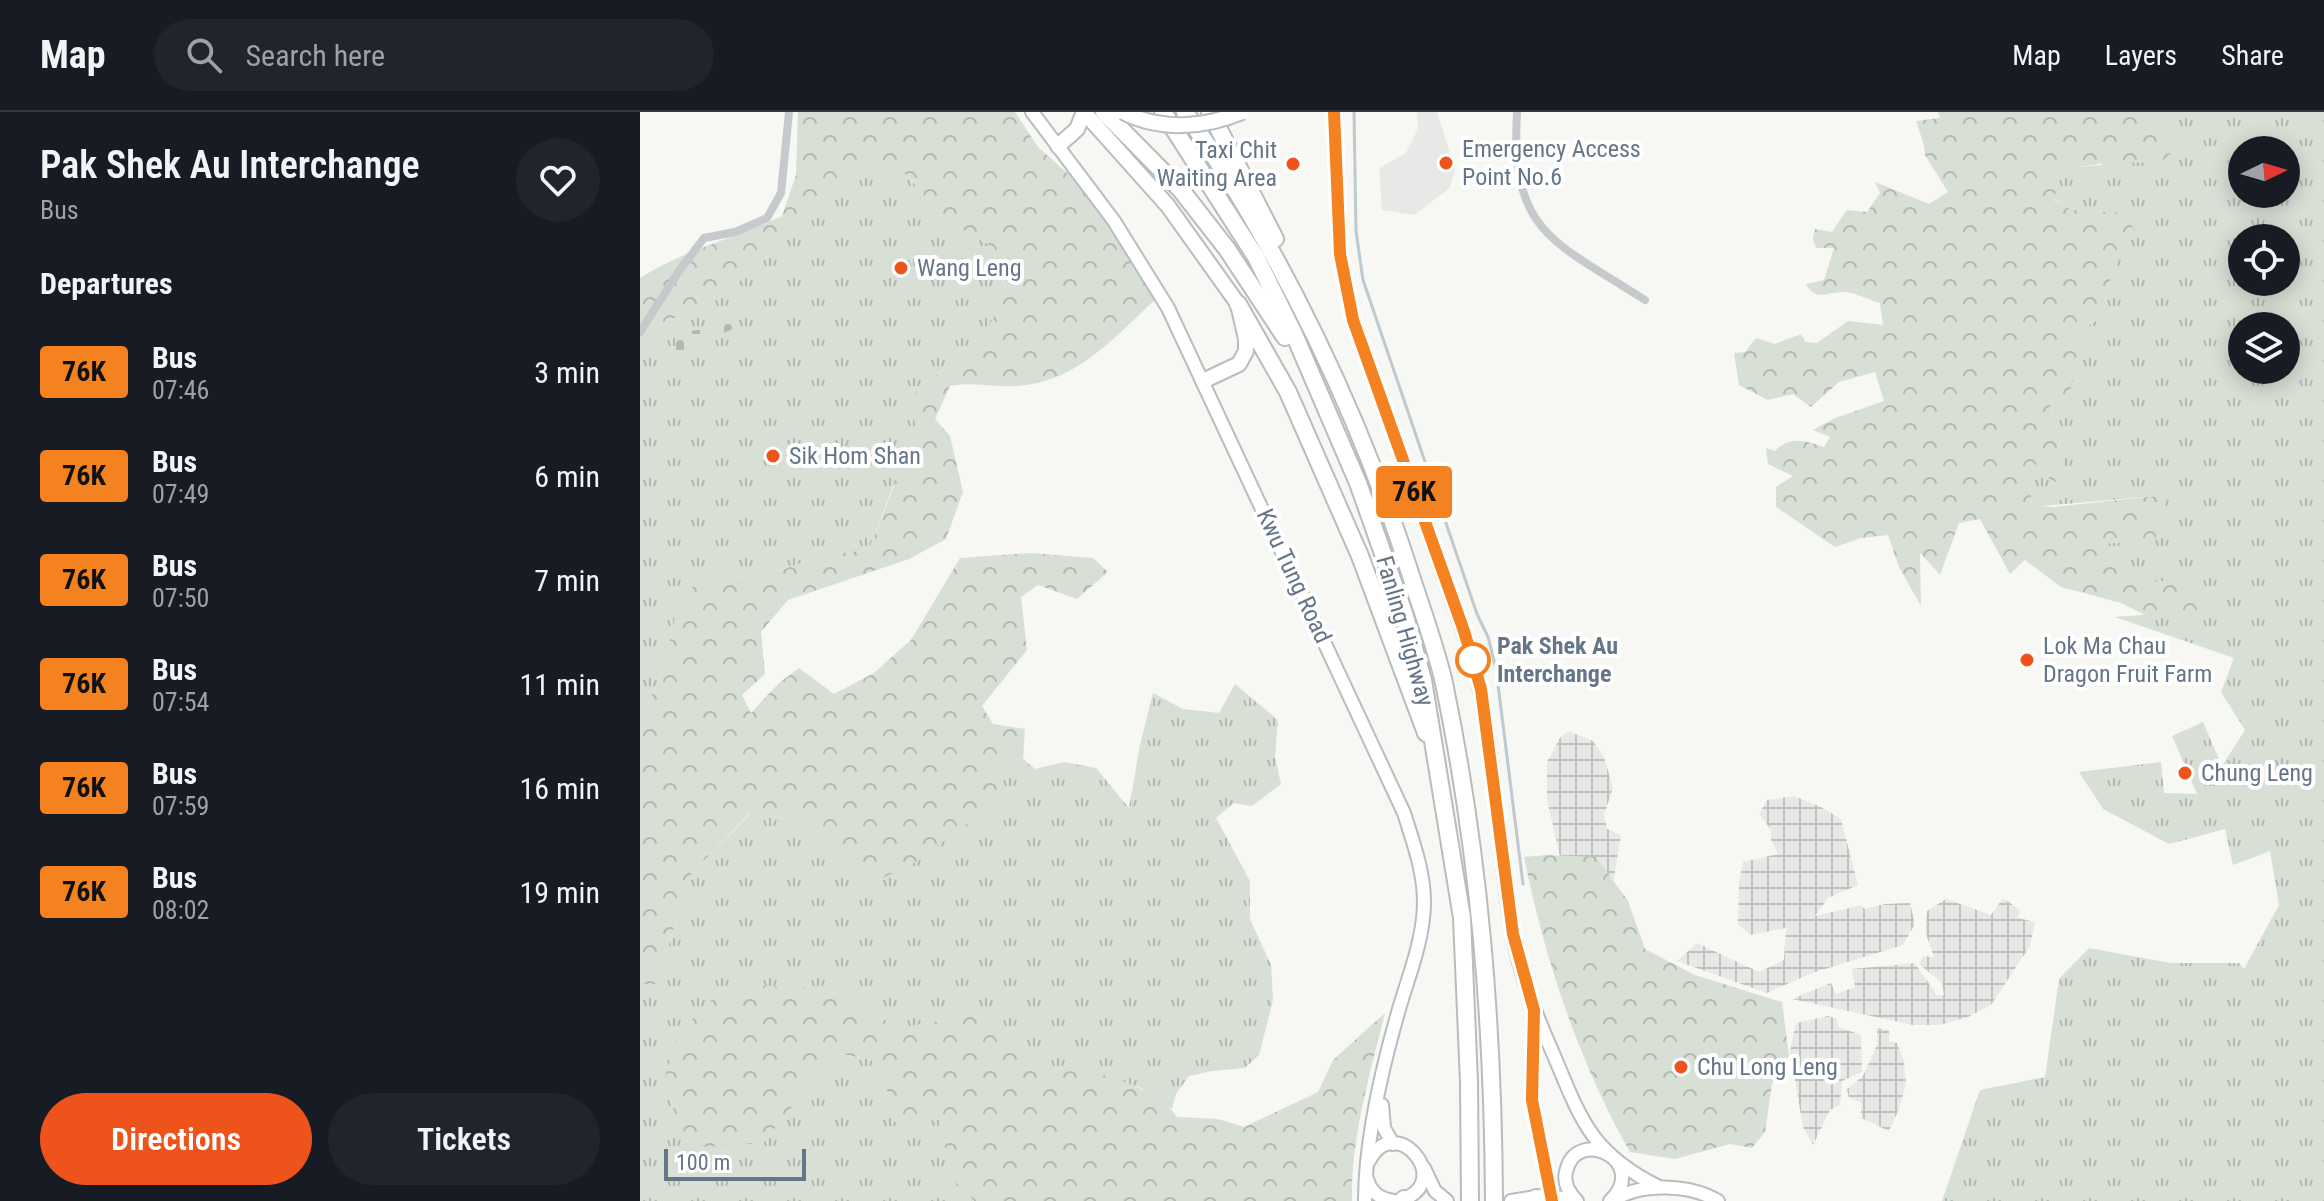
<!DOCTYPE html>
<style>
body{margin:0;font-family:"Roboto Condensed",sans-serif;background:#20242c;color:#f1f3f6;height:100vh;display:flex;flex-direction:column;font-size:30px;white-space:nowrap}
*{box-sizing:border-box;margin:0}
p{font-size:26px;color:#9ea1a6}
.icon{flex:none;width:44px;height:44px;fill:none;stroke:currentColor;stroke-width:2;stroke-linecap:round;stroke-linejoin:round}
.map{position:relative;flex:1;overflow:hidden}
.details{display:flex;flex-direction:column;background:#171b24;width:640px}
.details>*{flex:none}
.badge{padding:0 16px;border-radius:6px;font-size:28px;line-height:52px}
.needle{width:52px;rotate:85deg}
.tools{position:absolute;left:1588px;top:24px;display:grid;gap:16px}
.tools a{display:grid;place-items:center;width:72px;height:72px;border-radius:50%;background:#171b24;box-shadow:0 4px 20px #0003;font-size:40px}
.scale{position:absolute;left:24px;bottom:20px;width:142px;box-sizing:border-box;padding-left:8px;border:4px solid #647687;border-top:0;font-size:22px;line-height:28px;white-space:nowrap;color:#647687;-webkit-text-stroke:6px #fff;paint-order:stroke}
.map>.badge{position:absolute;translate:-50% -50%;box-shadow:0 0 0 4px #fff}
h2{padding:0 40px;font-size:30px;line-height:72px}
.round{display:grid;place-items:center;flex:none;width:84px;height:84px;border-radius:42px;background:#20242c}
.summary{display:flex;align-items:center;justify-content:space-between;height:136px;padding:0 40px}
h1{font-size:38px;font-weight:600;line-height:60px}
.action{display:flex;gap:16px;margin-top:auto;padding:16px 40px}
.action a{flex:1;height:92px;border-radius:48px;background:#ef531c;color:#fff;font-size:32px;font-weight:600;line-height:92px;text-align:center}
.action a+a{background:#20242c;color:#f1f3f6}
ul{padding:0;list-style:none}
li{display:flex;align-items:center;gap:24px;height:104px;padding:0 40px}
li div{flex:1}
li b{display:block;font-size:30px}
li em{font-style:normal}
li .badge{min-width:88px;font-weight:700;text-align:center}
header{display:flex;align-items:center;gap:48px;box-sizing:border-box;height:112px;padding:0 40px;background:#171b24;border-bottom:2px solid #363941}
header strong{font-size:38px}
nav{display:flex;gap:44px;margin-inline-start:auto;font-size:28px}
.search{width:560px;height:72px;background:#20242c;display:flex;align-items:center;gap:20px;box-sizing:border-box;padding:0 28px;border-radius:44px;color:#9ea1a6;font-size:30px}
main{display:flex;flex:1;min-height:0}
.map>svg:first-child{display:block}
</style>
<header>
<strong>Map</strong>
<div class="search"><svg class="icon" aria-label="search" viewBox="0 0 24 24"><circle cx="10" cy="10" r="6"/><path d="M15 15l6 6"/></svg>Search here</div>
<nav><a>Map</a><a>Layers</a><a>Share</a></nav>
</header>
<main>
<section class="details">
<div class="summary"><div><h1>Pak Shek Au Interchange</h1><p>Bus</p></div><a class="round"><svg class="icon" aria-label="heart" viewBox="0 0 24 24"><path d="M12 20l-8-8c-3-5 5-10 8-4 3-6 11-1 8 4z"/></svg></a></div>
<h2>Departures</h2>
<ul>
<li><span class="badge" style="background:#f58220;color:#111">76K</span><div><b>Bus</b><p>07:46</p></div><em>3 min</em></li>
<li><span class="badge" style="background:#f58220;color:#111">76K</span><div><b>Bus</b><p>07:49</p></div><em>6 min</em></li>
<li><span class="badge" style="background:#f58220;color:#111">76K</span><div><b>Bus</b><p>07:50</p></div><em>7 min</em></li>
<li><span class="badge" style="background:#f58220;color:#111">76K</span><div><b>Bus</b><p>07:54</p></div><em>11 min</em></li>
<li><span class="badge" style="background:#f58220;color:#111">76K</span><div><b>Bus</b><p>07:59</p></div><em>16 min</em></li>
<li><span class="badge" style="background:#f58220;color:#111">76K</span><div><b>Bus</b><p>08:02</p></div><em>19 min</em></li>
</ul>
<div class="action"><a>Directions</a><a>Tickets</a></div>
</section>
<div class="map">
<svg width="1684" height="1089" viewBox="0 0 1684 1089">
<defs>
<pattern id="industrial-grid" width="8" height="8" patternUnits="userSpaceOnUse" patternTransform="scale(2)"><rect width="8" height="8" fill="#e8e9e7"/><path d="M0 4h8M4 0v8" fill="none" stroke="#c0c1c1"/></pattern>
<pattern id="grass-tufts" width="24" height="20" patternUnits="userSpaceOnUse" patternTransform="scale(2)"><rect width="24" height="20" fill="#d8dfd4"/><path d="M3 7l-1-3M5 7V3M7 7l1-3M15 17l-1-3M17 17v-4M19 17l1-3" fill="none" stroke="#b3b9b2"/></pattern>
<pattern id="forest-crowns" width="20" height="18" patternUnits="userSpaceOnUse" patternTransform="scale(2)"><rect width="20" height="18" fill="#d8dfd4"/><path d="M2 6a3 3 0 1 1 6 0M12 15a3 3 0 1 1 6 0" fill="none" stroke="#b3b9b2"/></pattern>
<pattern id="cemetery-stones" width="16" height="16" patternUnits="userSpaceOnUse" patternTransform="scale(2)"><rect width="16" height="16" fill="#d8dfd4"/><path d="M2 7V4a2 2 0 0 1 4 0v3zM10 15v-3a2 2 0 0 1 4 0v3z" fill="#b3b9b2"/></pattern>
</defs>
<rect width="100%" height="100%" fill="#f7f7f3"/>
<!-- built -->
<path fill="#e8e9e7" d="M 777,0 L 797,0 L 815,57 L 810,76 L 774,103 L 742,98 L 739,56 L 766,41 L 778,17 Z"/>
<!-- industrial -->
<g fill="url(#industrial-grid)">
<path d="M 928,619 L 953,629 L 964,645 L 973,676 L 964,703 L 967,717 L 981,723 L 971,784 L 924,762 L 907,688 L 907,650 L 920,626 Z"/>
<path d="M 1154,684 L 1179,694 L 1201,707 L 1218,773 L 1188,786 L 1175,804 L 1222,793 L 1224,797 L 1245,792 L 1270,791 L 1275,812 L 1263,833 L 1172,861 L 1127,881 L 1037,849 L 1057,831 L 1119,860 L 1144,848 L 1146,816 L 1110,823 L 1098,812 L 1099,770 L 1103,750 L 1138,742 L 1131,728 L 1131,718 L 1119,702 L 1127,688 Z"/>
<path d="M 1363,786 L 1380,798 L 1378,806 L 1395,810 L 1390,834 L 1351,893 L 1328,905 L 1300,913 L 1273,913 L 1152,887 L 1191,871 L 1196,882 L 1215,875 L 1212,857 L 1275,851 L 1297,883 L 1304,883 L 1302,871 L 1279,852 L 1283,844 L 1294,845 L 1285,819 L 1287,799 L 1306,787 L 1351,803 Z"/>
<path d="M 1188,904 L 1197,907 L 1198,915 L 1221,923 L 1222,960 L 1202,969 L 1200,993 L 1190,998 L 1173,1033 L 1163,1015 L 1150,938 L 1156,911 Z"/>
<path d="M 1237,916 L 1249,918 L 1249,929 L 1257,931 L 1264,949 L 1266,971 L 1259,997 L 1249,1019 L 1221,1006 L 1221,990 L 1209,986 L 1207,977 L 1223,964 L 1237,933 Z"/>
</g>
<!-- grass -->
<g fill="url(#grass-tufts)" fill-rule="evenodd">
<path d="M 1516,0 L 1684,0 L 1684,1089 L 1302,1089 L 1340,978 L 1405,965 L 1419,867 L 1449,836 L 1530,851 L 1599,851 L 1604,857 L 1639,793 L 1630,739 L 1593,753 L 1585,717 L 1529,732 L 1463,697 L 1439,660 L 1521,650 L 1524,681 L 1557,682 L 1532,624 L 1563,610 L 1582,654 L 1605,618 L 1581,580 L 1594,546 L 1475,505 L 1570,498 L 1458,457 L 1461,432 L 1526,383 L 1392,395 L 1389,364 L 1399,346 L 1424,345 L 1409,289 L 1441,218 L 1459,207 L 1480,134 L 1482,101 L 1435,102 L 1414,87 L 1417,64 L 1430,56 L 1461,53 L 1513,22 ZM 1602,38 L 1646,38 L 1646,82 L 1602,82 ZM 1602,126 L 1646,126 L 1646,170 L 1602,170 ZM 1602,214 L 1646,214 L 1646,258 L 1602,258 Z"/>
<path d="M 235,51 L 267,63 L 301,104 L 352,135 L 367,180 L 336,240 L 305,257 L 277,276 L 286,331 L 253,374 L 229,437 L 180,445 L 117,466 L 74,462 L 41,482 L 21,563 L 0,609 L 0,220 L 37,205 L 94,174 L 156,119 L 189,77 Z"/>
<path d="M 595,572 L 638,608 L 635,645 L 641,672 L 612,694 L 594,691 L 576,706 L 610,769 L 610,807 L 631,853 L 633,888 L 619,943 L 605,956 L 572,959 L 549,964 L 536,982 L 532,997 L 501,976 L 451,960 L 406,960 L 376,919 L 332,903 L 261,916 L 185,876 L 123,1031 L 195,941 L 232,948 L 250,985 L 255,1009 L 299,1007 L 311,1065 L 334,1089 L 0,1089 L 0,873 L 16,872 L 51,762 L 111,701 L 164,709 L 235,769 L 364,651 L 382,646 L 395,657 L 424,650 L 456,656 L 489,696 L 500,633 L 513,581 L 543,597 L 579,601 Z"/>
</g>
<!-- forest -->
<g fill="url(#forest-crowns)">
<path d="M 158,0 L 375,0 L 398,35 L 433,66 L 493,140 L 517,186 C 474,225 439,269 378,274 C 355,276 333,269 310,274 L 295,307 L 310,324 L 323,380 L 306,427 L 269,447 L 148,488 L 121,520 L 125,562 L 102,583 L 111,601 L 139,571 L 159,556 L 194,582 L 234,561 L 271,528 L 320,446 L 390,441 L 453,446 L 468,460 L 437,487 L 398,473 L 381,485 L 387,538 L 342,594 L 353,612 L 385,617 L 383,646 L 364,651 L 353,693 L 271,753 L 235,769 L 164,709 L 110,701 L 51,762 L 16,872 L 0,873 L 0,609 L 21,563 L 41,482 L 74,462 L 117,466 L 180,445 L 229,437 L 269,336 L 286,331 L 272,305 L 277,276 L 305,257 L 336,240 L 367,179 L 352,135 L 301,104 L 267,63 L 235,51 L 189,77 L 156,119 L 94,174 L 37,205 L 0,220 L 0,166 C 44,138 95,126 142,104 L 156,63 Z"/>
<path d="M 1298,0 L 1516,0 L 1515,12 L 1538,25 L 1534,38 L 1519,52 C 1502,49 1431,49 1421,64 C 1417,69 1416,81 1414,88 L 1431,98 L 1482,101 L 1495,118 L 1488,135 L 1480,135 L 1459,207 L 1441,218 L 1429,286 L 1409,289 L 1424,345 L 1421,371 L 1410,368 L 1399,347 L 1389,364 L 1392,394 L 1413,395 L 1526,383 L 1515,428 L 1462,432 L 1459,457 L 1479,453 L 1497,471 L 1546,467 L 1571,499 L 1505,503 L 1481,491 L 1421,475 L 1385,448 L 1370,462 L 1340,407 L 1319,411 L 1300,463 L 1280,441 L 1281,494 L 1259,455 L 1248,423 L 1221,426 L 1195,435 L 1136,395 L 1136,375 L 1153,364 L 1128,352 L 1126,336 L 1135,339 C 1150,323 1166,329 1184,335 L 1190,325 L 1173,318 L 1195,306 L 1244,289 L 1235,260 L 1199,270 L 1171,295 L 1153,282 L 1128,288 L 1099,273 L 1094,241 L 1105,240 L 1116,226 L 1135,232 L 1161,222 L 1165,230 L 1177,231 L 1208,209 L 1243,213 L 1240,191 C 1229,188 1213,179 1201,180 C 1185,181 1176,189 1166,172 L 1184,168 L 1194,136 L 1176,136 L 1173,126 L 1175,117 L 1192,120 L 1207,98 L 1227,100 L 1240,81 L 1235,70 L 1289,92 L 1308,80 L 1285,43 L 1284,33 L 1276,9 L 1300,6 Z"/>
<path d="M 906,743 L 956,745 L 988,789 L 1005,837 L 1055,863 L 1142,890 L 1149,944 L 1132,972 L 1125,1020 L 1112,1036 L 1090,1032 L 1035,1047 L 990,1040 C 938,948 905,848 884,745 Z"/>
<path d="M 113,874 L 185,876 L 261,916 L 332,903 L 376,919 L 406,960 C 420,960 436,958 450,960 C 476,964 524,983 537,1005 L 578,1007 L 604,1015 L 678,980 L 693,948 L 745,901 C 730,962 711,1025 712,1089 L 334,1089 L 311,1065 L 299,1008 L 255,1010 L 250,985 L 232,948 L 196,941 L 123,1031 L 64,1035 L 41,1017 L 23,971 L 39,921 L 76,883 Z"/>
</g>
<!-- cemetery -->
<path fill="url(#cemetery-stones)" d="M 92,206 L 97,215 L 68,228 L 47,232 L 42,245 L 42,258 L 29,258 L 30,243 L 41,220 L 67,217 Z"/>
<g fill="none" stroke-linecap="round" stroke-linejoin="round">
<!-- stream -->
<path stroke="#bfcacf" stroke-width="3" d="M 714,0 L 716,119 L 723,168 L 837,502 L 848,525 L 856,557 L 883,772"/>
<!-- secondary casing -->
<g stroke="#b8bdc2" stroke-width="16">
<g id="secondary">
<path d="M 392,0 L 474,109 L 528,196 L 764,701 C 773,730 784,759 784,790 C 784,826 769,863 759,897 C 742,956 725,1027 725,1089"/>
<path d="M 694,0 L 700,142 L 713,208 L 833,548 C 856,637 857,729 872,819 C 880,864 897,905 915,946 C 942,1011 953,1042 1019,1075"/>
<path d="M 742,993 L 744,1016 L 753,1032"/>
<path d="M 729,1049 C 755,997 817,1072 760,1088"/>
<path d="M 784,1056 L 795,1079 L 807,1089"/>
<path d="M 727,1067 C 731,1081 740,1087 754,1089"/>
<path d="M 975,1087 C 1003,1071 1050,1072 1078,1089"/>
<path d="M 871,1089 L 909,1083 L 936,1089"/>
<path d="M 937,1089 C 929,1081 923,1072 926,1060 C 936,1012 1011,1050 970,1089"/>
</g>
</g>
<!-- primary casing -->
<g stroke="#b9bdc1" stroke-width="18">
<g id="primary">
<path d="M 444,0 L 528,94 L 598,192 L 606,227 L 606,239 L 599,252 L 563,269"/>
<path d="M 418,34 L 437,17 L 444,0"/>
</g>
</g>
<!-- highway casing -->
<g stroke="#b8bcbf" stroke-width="20">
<g id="highway">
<path d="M 464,0 L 541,78 L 587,137 L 645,225"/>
<path d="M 523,0 L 616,145 L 654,222 L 718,371 L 764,501 L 783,568 L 822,806 L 829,970 L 830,1089"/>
<path d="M 545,0 C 643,142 720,303 772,467 C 783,501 796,536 804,571 C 840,745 853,912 854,1089"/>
<path d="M 570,0 L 635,127"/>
<path d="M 598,192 L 648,280 L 720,444 L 786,621"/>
<path d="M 764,1087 L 766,1089"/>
<path d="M 896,1089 L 896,1086"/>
</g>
</g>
<!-- street -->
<g stroke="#c6cacd" stroke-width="8">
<path d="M 877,0 C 870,122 914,129 1005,188"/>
<path d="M 0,220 L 39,159 L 64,126 L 95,120 L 127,106 L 141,81 L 149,0"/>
</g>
<!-- secondary -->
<use href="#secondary" stroke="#fff" stroke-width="12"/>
<!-- primary -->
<use href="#primary" stroke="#fff" stroke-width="14"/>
<!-- highway -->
<use href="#highway" stroke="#fff" stroke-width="16"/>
<!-- primary-bridge casing -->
<g stroke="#b9bdc1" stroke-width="18" stroke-linecap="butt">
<path id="primary-bridge" d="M 483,0 C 521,19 564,16 602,0"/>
</g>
<!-- primary-bridge -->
<use href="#primary-bridge" stroke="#fff" stroke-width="14"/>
</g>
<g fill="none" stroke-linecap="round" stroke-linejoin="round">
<!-- line casing -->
<g stroke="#fff" stroke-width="18">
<path id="line" d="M 694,0 L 700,142 L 713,208 L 824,519 L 841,577 L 873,822 L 894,898 L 892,988 L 912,1089"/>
</g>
<!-- line -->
<use href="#line" stroke="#f58220" stroke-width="12"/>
</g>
<!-- markers -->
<g fill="#ef531c" stroke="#fff" stroke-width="3">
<circle cx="806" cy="51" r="8"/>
<circle cx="653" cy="52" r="8"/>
<circle cx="261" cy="156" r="8"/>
<circle cx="133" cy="344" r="8"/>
<circle cx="1387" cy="548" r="8"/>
<circle cx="1545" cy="661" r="8"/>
<circle cx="1041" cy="955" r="8"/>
</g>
<circle fill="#fff" stroke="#f58220" stroke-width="4" cx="833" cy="548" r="16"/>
<g text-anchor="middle" stroke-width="8" stroke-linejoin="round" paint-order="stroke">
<!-- poi labels -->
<g font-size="24" fill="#647687" stroke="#fff" text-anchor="start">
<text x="822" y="45">Emergency Access<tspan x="822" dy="28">Point No.6</tspan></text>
<text x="637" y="46" text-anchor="end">Taxi Chit<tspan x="637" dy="28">Waiting Area</tspan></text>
<text x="277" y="164">Wang Leng</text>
<text x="149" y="352">Sik Hom Shan</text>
<text x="1403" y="542">Lok Ma Chau<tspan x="1403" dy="28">Dragon Fruit Farm</tspan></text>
<text x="1561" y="669">Chung Leng</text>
<text x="1057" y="963">Chu Long Leng</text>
</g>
<!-- street labels -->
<g font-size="24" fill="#647687" stroke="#fff">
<text transform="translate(654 464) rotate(65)" y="8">Kwu Tung Road</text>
<text transform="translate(765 519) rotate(74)" y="8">Fanling Highway</text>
</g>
<!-- stop labels -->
<g font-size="24" font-weight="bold" fill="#647687" stroke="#fff" text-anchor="start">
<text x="857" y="542">Pak Shek Au<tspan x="857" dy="28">Interchange</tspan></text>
</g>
</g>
</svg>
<div class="tools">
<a><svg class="needle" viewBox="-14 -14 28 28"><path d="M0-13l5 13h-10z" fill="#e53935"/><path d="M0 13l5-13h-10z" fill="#9ea1a6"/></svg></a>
<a><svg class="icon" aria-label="locate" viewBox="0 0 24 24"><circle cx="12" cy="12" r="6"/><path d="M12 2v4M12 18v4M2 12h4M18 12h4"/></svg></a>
<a><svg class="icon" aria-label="layers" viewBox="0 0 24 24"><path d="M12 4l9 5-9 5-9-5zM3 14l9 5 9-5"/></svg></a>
</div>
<div class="scale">100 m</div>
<b class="badge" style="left:774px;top:380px;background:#f58220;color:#111">76K</b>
</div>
</main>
